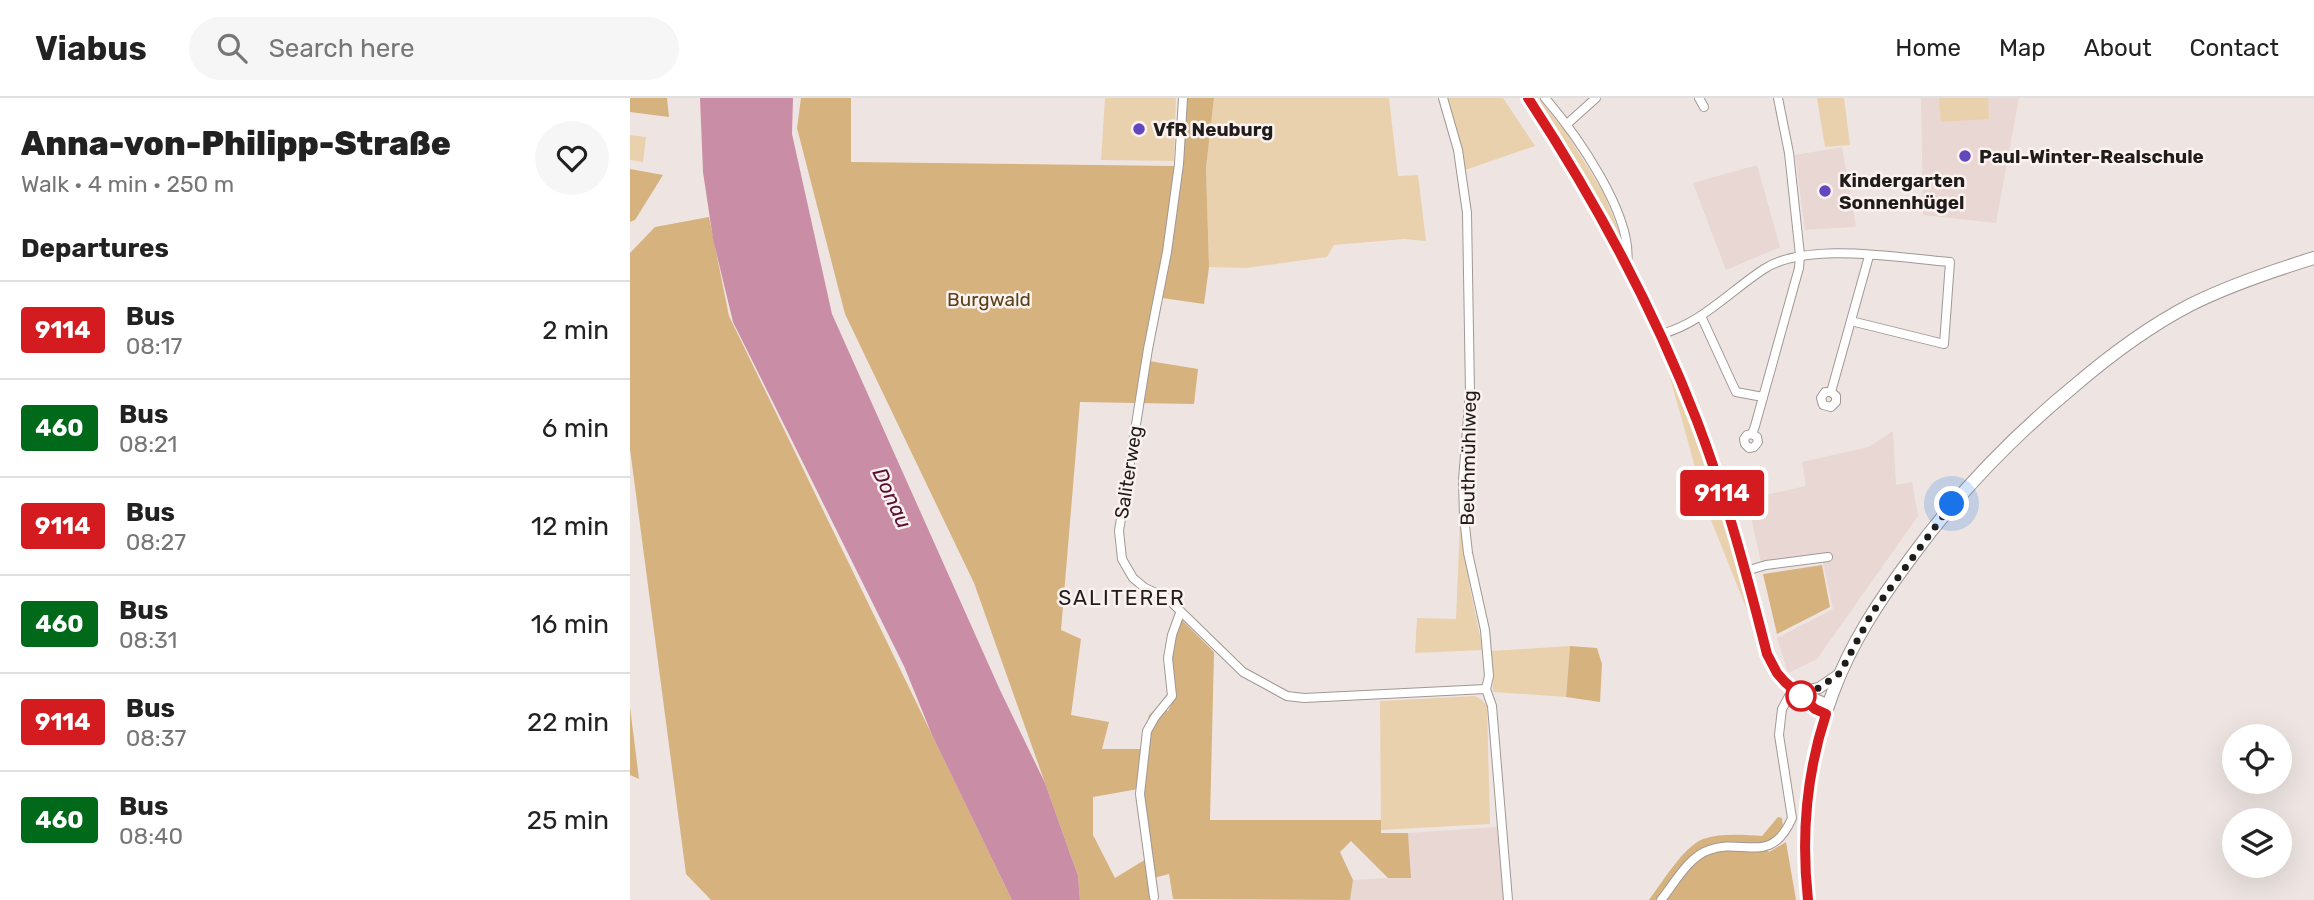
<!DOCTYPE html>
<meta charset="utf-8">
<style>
body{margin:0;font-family:Rubik,sans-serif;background:#f6f6f6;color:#222;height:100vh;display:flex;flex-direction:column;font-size:26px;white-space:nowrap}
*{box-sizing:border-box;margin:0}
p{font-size:23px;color:#767676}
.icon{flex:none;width:38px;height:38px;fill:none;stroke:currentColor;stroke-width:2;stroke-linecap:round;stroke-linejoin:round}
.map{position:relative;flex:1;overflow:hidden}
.side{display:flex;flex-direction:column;background:#fff;width:630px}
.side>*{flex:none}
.badge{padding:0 14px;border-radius:5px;font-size:24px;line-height:46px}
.buttons{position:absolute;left:1592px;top:626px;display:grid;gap:14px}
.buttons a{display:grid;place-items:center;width:70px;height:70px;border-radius:50%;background:#fff;box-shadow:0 7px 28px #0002;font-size:35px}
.you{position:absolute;width:35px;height:35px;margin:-18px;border:5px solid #fff;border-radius:50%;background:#1a73e8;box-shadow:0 0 0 10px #1a73e833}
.map>.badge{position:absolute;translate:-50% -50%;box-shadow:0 0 0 4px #fff}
h2{padding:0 21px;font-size:26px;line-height:63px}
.round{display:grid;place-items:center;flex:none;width:74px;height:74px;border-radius:37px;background:#f6f6f6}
.head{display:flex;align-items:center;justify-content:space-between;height:119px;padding:0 21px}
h1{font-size:33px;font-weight:800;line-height:52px}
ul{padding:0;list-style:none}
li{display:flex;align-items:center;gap:21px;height:98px;padding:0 21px;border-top:2px solid #e0e0e0}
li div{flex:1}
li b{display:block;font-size:26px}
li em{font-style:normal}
li .badge{min-width:77px;font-weight:700;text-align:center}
header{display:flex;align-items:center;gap:42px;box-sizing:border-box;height:98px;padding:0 35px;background:#fff;border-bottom:2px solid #e0e0e0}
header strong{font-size:33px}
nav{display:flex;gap:38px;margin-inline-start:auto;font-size:24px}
.search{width:490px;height:63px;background:#f6f6f6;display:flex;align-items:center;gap:18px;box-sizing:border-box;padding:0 24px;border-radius:38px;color:#767676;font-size:26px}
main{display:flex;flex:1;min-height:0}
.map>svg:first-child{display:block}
</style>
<header>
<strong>Viabus</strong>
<div class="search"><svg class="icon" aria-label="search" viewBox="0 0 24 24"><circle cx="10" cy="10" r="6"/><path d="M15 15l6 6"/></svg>Search here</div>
<nav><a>Home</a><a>Map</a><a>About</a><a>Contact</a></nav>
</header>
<main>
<section class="side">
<div class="head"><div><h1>Anna-von-Philipp-Straße</h1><p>Walk · 4 min · 250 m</p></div><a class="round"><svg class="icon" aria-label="heart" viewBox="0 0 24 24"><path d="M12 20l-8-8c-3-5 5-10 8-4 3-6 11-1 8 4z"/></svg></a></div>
<h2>Departures</h2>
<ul>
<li><span class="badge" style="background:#d41c20;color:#fff">9114</span><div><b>Bus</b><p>08:17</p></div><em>2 min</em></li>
<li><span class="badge" style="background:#01691a;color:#fff">460</span><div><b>Bus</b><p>08:21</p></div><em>6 min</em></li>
<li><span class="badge" style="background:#d41c20;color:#fff">9114</span><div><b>Bus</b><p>08:27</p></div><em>12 min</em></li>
<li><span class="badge" style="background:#01691a;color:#fff">460</span><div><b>Bus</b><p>08:31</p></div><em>16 min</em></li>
<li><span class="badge" style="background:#d41c20;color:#fff">9114</span><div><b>Bus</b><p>08:37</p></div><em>22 min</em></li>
<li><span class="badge" style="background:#01691a;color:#fff">460</span><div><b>Bus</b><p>08:40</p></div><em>25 min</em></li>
</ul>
</section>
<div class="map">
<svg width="1684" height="802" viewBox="0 0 1684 802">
<rect width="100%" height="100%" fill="#eee5e2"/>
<!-- built -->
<g fill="#e8d7d2">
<path d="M 1291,0 L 1389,0 L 1366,125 L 1293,117 Z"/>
<path d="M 1212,49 L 1226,129 L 1175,132 L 1165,57 Z"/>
<path d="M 1127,67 L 1150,149 L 1096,172 L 1063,85 Z"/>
<path d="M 1263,333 L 1266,387 L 1282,384 L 1288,418 L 1187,561 L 1158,575 L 1147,540 L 1203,511 L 1191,456 L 1131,464 L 1117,401 L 1176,388 L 1172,364 L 1239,349 Z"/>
<path d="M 867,729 L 875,802 L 720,802 L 723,782 L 781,779 L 778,735 Z"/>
</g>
<!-- green -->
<g fill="#ead1ad">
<path d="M 475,0 L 546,0 L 544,63 L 471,62 Z"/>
<path d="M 584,0 L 759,0 L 768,78 L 788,77 L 796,143 L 774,141 L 704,147 L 697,159 L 616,170 L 579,169 L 576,70 Z"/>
<path d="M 817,0 L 873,0 L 905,48 L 835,72 Z"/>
<path d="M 902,0 L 908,0 L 935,33 L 973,94 L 995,147 L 992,149 Z"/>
<path d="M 1187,0 L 1214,0 L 1220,47 L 1195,49 Z"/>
<path d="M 1309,0 L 1358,0 L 1359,21 L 1311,24 Z"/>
<path d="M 0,37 L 16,39 L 13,64 L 0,62 Z"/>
<path d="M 1034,258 L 1072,356 L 1095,427 L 1123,527 L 1077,412 Z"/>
<path d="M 830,426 L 840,490 L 853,552 L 785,555 L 787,520 L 826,521 Z"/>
<path d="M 940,548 L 936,599 L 863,594 L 861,553 Z"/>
<path d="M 845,598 L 852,602 L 857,608 L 860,726 L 751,732 L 750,603 Z"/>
</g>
<!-- forest -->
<g fill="#d5b27e" fill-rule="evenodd">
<path d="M 0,0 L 37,0 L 39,19 L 0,14 Z"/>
<path d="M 171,0 L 221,0 L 221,64 L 544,68 L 545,70 L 555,0 L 584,0 L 576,70 L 579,169 L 574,206 L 525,199 L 513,262 L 568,271 L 564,306 L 450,304 L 431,532 L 451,541 L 441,617 L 479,624 L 472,651 L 511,651 L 519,617 L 528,609 L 538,613 C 550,592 542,585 541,564 C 541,550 547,533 549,519 L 584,554 L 580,722 L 751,722 L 751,735 L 778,735 L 781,780 L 758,780 L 721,743 L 710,754 L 723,782 L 720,802 L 543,801 L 539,776 L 520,781 L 521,802 L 450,802 L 448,778 L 344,485 L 215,216 L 167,30 ZM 514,690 L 521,758 L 485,780 L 463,737 L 463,699 Z"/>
<path d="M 0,71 L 33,77 L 5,122 L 0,124 Z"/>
<path d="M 79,119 L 99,218 L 382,802 L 81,802 L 56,776 L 0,351 L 0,155 L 25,129 Z"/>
<path d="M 1192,467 L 1200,509 L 1147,536 L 1133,476 Z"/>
<path d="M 940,548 L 967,550 L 972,566 L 970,604 L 936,599 Z"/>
<path d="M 0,609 L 9,681 L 0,677 Z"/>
<path d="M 1148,719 L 1152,720 L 1153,729 L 1141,742 L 1134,746 L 1139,754 L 1156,744 L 1166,802 L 1019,802 C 1032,785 1053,749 1073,741 C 1091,735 1114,737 1132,738 Z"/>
</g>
<!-- water -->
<path fill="#ca8da6" d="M 70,0 L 163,0 L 162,36 L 202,216 L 370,592 L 415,685 L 448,778 L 450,802 L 382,802 L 302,637 L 274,568 L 103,224 L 83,141 L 73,74 Z"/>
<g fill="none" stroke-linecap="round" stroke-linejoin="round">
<!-- street casing -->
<g stroke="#a09895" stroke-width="10">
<g id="street">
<path d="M 553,0 L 549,66 L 537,154 L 518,251 L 489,433 L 492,461 L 503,480 L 515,490 L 537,500 L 613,574 L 657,598 L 674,600 L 856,591"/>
<path d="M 813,0 L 828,52 L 837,115 L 840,294 L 833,382 L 834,419 L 838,455 L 855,532 L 859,578 L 856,591 L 862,608 L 878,802"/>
<path d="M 915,0 C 946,36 1004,118 997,166"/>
<path d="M 1069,0 L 1074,9"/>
<path d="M 937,26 L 966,0"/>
<path d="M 1071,218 L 1106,294 L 1133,299"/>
<path d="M 1031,236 C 1071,226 1100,193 1134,171 C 1177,143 1269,160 1320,164 L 1314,246 L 1221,223"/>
<path d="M 1201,294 L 1206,298 L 1206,304 L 1201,309 L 1193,307 L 1191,300 L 1195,294 L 1201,294 L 1239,158"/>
<path d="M 1122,336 L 1127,339 L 1128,344 L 1124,349 L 1119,350 L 1115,346 L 1114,341 L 1117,337 L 1122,336 L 1125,328 L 1169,170 L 1170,157 L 1159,55 L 1148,0"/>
<path d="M 1116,473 L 1136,467 L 1198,459"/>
<path d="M 524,799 L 510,696 L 517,633 L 525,619 L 542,598 L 538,560 L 542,537 L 550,515"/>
<path d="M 1031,802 C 1044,786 1058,759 1079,752 C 1112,739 1141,769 1162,720 L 1149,637 L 1152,611 L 1163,591"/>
</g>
</g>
<!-- secondary casing -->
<g stroke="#a09895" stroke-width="12">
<g id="secondary">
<path d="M 898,0 C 965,102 1023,209 1067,323 C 1096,399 1117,477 1137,556 C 1153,588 1167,593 1199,607"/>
<path d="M 1169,594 L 1189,590 L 1211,575"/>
<path d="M 1171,597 L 1185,611 L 1196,616"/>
</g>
</g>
<!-- primary casing -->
<g stroke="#a09895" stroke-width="14">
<path id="primary" d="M 1178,802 C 1170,728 1177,664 1203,594 C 1221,545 1249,503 1280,461 C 1327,396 1381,340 1443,289 C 1479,258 1518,229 1560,207 C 1600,187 1642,173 1684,160"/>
</g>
<!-- street -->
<use href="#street" stroke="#fff" stroke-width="8"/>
<!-- secondary -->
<use href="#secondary" stroke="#fff" stroke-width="10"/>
<!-- primary -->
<use href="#primary" stroke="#fff" stroke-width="12"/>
</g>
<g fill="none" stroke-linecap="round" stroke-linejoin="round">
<!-- line casing -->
<g stroke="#fff" stroke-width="16">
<path id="line" d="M 898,0 C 965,102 1023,209 1067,323 C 1096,399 1117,477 1137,556 L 1147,575 L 1155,584 L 1185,611 L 1196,616 C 1176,677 1171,738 1178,802"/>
</g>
<!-- line -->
<use href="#line" stroke="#d41c20" stroke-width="10"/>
<!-- walk -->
<path stroke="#1f1c1b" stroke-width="7" stroke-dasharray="0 12.6" d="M 1171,598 L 1172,596 L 1169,594 L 1189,590 L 1210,575 L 1242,515 L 1322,406"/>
</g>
<!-- markers -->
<g fill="#6347bf" stroke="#fbf2f0" stroke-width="2.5">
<circle cx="509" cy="31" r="7"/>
<circle cx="1335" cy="58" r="7"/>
<circle cx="1195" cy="93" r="7"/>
</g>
<circle fill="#fff" stroke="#d41c20" stroke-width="3.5" cx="1171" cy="598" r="14"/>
<g text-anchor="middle" stroke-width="5" stroke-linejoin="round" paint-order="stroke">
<!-- poi labels -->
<g font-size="19" font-weight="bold" fill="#1f1c1b" stroke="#fbf2f0" text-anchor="start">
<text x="523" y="38">VfR Neuburg</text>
<text x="1349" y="65">Paul-Winter-Realschule</text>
<text x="1209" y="89">Kindergarten<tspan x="1209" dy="22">Sonnenhügel</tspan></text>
</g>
<!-- park labels -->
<g font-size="19" fill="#594017" stroke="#fbf2f0">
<text x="359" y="208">Burgwald</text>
</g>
<!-- street labels -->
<g font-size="19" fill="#1f1c1b" stroke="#fbf2f0">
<text transform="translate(838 360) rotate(-89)" y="7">Beuthmühlweg</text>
<text transform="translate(498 374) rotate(-81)" y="7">Saliterweg</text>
</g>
<!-- water labels -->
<g font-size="21" font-style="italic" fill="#581036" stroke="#fbf2f0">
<text transform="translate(262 400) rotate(65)" y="7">Donau</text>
</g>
<!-- neighbourhood labels -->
<g font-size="21" letter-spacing="2" fill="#1f1c1b" stroke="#fbf2f0">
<text x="492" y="507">SALITERER</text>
</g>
</g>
</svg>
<div class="buttons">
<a><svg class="icon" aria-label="locate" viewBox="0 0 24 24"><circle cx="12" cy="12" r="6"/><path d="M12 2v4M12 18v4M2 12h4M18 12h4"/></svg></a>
<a><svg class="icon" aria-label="layers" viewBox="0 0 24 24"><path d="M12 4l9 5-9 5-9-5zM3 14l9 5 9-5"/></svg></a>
</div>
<div class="you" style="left:1322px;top:406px"></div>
<b class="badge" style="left:1092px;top:395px;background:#d41c20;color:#fff">9114</b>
</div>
</main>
